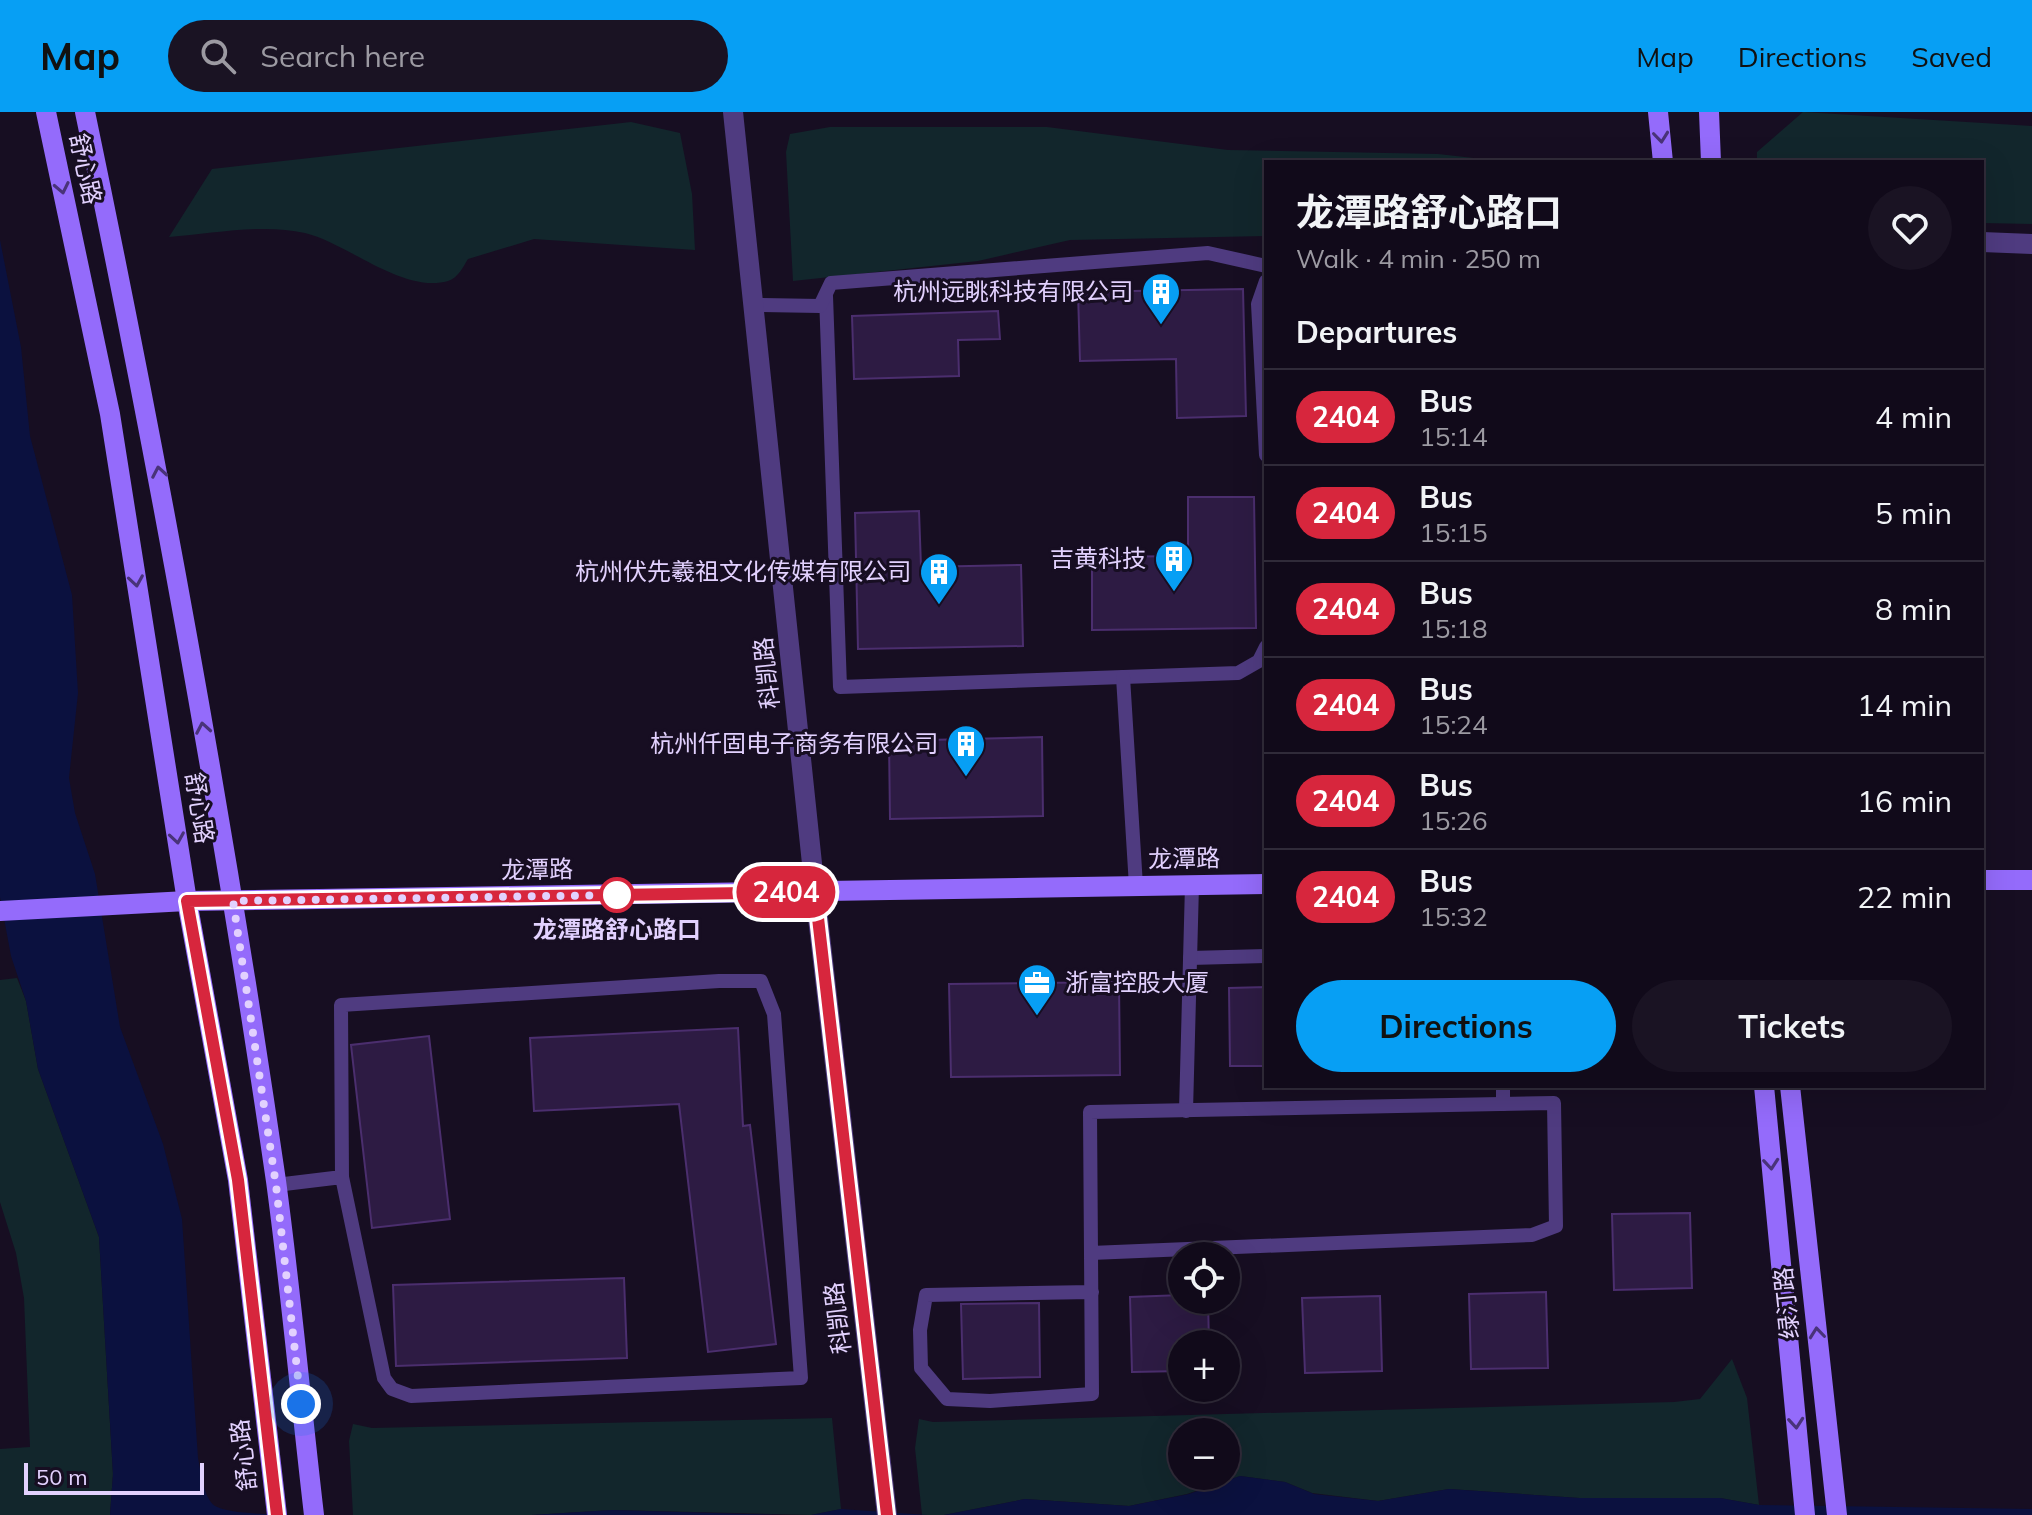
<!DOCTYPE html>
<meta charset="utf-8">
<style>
body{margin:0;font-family:Mulish,"Noto Sans SC",sans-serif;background:#1a1323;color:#f1f3f6;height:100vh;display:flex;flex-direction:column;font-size:30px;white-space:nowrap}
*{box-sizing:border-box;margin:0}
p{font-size:26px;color:#9c9aa2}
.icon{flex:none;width:44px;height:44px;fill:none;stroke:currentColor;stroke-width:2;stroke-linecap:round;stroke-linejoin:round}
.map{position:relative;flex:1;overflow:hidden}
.details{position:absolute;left:1264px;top:48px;width:720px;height:928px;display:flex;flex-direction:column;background:#110a1a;border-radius:0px;box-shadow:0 8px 32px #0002,0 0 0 2px #302b39}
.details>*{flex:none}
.badge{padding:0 16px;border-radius:26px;font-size:28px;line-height:52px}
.tools{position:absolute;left:1168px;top:1130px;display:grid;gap:16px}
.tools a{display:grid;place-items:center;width:72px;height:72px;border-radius:50%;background:#110a1a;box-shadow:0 8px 32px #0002,0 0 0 2px #302b39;font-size:40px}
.scale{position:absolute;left:24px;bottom:20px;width:180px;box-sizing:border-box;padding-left:8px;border:4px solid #e2d1fe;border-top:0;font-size:22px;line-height:28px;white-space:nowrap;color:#e2d1fe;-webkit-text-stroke:6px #170e22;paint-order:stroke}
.you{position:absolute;width:40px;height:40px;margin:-20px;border:6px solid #fff;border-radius:50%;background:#1a73e8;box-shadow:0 0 0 12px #1a73e833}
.map>.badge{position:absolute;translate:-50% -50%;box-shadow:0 0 0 4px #fff}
h2{padding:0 32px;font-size:30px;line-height:72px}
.round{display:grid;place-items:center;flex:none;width:84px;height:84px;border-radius:42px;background:#1a1323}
.headline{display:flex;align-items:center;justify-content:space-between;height:136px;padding:0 32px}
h1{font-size:38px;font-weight:700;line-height:60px}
.button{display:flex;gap:16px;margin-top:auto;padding:16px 32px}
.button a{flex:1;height:92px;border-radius:48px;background:#079ff4;color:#111;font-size:32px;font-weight:700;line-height:92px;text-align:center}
.button a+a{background:#1a1323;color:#f1f3f6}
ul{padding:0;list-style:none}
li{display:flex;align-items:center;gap:24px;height:96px;padding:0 32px;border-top:2px solid #302b39}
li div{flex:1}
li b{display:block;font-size:30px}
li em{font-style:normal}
li .badge{min-width:88px;font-weight:700;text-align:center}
header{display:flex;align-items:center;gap:48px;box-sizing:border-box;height:112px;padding:0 40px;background:#079ff4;color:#111}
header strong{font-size:38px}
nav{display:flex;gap:44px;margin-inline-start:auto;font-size:28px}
.search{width:560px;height:72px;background:#1a1323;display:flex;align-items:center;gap:20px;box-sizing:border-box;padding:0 28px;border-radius:44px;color:#9c9aa2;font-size:30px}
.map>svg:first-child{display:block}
</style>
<header>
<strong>Map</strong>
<div class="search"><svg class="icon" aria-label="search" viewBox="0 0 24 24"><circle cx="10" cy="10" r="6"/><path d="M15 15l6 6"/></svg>Search here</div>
<nav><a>Map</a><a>Directions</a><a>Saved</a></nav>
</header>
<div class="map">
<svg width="2032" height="1403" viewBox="0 0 2032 1403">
<rect width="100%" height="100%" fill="#170e22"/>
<!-- green -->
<g fill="#12262c" fill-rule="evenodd">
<path d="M 1803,0 L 2032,14 L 2032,112 L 1982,111 L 1982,50 L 1757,50 L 1757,40 Z"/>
<path d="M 631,10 L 680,21 L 692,82 L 695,138 L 534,127 L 468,147 C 463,155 458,166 448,169 C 403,182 347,131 305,121 C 262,111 212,122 169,125 L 212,57 Z"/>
<path d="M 830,15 L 1047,15 L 1228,38 L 1438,42 L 1509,50 L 1266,50 L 1266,124 L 1070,128 L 978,149 L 793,169 L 786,40 L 790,22 Z"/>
<path d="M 17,866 L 26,889 L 38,957 L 99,1125 L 113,1362 L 110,1403 L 0,1403 L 0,1337 L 30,1335 L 24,1186 L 16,1141 L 0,1090 L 0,868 Z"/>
<path d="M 1732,1247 L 1747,1286 L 1759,1393 L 1720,1386 L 1579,1386 L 1449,1377 L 1378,1389 L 1312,1381 L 1285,1370 L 1240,1364 L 1187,1382 L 1129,1394 L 1025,1387 L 944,1403 L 922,1403 L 915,1336 L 919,1307 L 933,1310 L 1674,1290 L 1700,1287 ZM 1182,1320 L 1226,1320 L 1226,1364 L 1182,1364 Z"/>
<path d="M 832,1306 L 841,1397 L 811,1403 L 612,1398 L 532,1403 L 353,1403 L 349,1329 L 353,1312 L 372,1316 Z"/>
</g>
<!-- water -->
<g fill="#0b113f">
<path d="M 0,128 L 21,235 L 30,324 L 72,483 L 78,581 L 69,666 L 75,701 L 95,762 L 120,915 L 163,1032 L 182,1107 L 198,1346 C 201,1360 203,1385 215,1394 C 231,1403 279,1402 299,1403 L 110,1403 L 113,1362 L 99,1125 L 38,957 L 26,889 L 11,844 L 0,785 Z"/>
<path d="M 1240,1364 L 1285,1370 L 1314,1382 L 1378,1389 L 1449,1377 L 1579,1386 L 1720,1386 L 1759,1393 L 2032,1397 L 2032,1403 L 944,1403 L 1025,1387 L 1129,1394 L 1189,1382 Z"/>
<path d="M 841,1397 L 927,1403 L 811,1403 Z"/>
<path d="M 612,1398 L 783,1403 L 532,1403 Z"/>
</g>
<!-- building -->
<g fill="#2d1b43" stroke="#4b2e6e" stroke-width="2">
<path d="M 1243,177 L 1246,304 L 1177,306 L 1176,247 L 1080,249 L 1078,180 Z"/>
<path d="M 998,199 L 1000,227 L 958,228 L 959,264 L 854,267 L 852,204 Z"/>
<path d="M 1188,385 L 1254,385 L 1256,516 L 1092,518 L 1092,445 L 1188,444 Z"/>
<path d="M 919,399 L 921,455 L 1021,453 L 1023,534 L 858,537 L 855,401 Z"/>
<path d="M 1042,625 L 1043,704 L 890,707 L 889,629 Z"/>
<path d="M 1119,870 L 1120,963 L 951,965 L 949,872 Z"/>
<path d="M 1266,875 L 1266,954 L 1230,954 L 1229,876 Z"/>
<path d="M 738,916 L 743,1014 L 750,1013 L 776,1232 L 708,1240 L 679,992 L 534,999 L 530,926 Z"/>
<path d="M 429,924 L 450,1107 L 372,1116 L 351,933 Z"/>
<path d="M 1690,1101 L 1692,1176 L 1614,1178 L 1612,1102 Z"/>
<path d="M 624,1166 L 627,1246 L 396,1254 L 393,1173 Z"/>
<path d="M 1546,1180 L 1548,1256 L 1471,1257 L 1469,1182 Z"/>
<path d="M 1182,1183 L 1182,1188 L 1208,1188 L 1209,1232 L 1182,1232 L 1182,1259 L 1132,1260 L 1130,1185 Z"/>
<path d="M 1380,1184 L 1382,1259 L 1305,1261 L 1302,1186 Z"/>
<path d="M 1039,1191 L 1040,1265 L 963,1267 L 961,1192 Z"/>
</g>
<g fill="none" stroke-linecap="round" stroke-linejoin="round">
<!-- lane -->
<g stroke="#4f3b80" stroke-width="14">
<path d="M 1266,169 L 1258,192 L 1266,343"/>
<path d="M 826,184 L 840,575 L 1238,561 L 1259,549 L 1266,535"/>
<path d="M 756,193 L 820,194 L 831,171 L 1208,141 L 1266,154"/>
<path d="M 1123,565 L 1136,774"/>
<path d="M 1190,846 L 1266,844"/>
<path d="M 1503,974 L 1503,992"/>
<path d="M 1186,999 L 1192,773"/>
<path d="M 276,1073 L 342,1065 L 384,1266 L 392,1277 L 411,1284 L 801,1266 L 774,902 L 761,869 L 719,869 L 341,893 L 342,1065"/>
<path d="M 1091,1141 L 1532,1123 L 1556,1114 L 1554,991 L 1090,1000 C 1091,1094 1092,1188 1092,1282 L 990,1289 L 947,1287 L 921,1256 L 920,1218 L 926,1183 L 1092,1180"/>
</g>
<!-- street -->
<g stroke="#4f3b80" stroke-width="20">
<path d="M 733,0 L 815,780 L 887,1403"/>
<path d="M 1982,130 L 2032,132"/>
</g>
<!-- secondary -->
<g stroke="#946bfb" stroke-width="20">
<path d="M 46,0 L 110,302 L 187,789 L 238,1068 L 277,1403"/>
<path d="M 85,0 C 159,355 224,711 276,1069 C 291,1180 301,1292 314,1403"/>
<path d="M 1658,0 L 1663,50"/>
<path d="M 1709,0 L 1711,50"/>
<path d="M 1982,768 L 2032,768"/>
<path d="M 0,799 L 187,789 L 1266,772"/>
<path d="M 1764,974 L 1805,1403"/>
<path d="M 1790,974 L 1837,1403"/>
</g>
</g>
<!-- one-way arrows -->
<defs><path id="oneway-chevron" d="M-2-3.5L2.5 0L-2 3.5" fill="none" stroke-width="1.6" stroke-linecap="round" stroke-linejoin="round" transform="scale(2)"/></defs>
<g stroke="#493379">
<use href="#oneway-chevron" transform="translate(1661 25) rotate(84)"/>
<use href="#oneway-chevron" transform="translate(62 76) rotate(78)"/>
<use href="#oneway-chevron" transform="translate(159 360) rotate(-100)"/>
<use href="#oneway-chevron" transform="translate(136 469) rotate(81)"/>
<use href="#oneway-chevron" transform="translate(203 616) rotate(-100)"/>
<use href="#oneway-chevron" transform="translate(177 726) rotate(81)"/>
<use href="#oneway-chevron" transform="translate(1771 1052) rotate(85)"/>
<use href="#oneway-chevron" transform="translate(1817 1221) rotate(-96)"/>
<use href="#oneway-chevron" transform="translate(1796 1311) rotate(85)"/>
</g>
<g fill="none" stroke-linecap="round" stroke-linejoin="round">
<!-- line casing -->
<g stroke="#fff" stroke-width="18">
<path id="line" d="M 277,1403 L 238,1068 L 187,789 L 815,780 L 887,1403"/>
</g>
<!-- line -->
<use href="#line" stroke="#d7263d" stroke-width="12"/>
<!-- walk -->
<path stroke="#e2d1fe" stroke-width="8" stroke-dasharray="0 14.4" d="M 301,1292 L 276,1073 L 233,789 L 617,783"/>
</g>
<!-- icons -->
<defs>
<g id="building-pin" transform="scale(2)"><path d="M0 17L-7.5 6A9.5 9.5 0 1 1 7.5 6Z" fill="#079ff4" stroke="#170e22"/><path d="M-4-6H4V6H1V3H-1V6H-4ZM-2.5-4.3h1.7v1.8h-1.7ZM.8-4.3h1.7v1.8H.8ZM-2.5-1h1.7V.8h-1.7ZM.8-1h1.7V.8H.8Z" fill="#fff"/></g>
<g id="office-pin" transform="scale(2)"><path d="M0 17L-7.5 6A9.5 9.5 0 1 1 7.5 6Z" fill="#079ff4" stroke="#170e22"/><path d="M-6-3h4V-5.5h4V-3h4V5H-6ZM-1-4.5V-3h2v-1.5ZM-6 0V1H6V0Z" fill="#fff"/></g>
</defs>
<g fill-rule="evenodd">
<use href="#building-pin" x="1161" y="180"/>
<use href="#building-pin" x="1174" y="447"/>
<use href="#building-pin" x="939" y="460"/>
<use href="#building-pin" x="966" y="632"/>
<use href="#office-pin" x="1037" y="871"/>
</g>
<!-- markers -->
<circle fill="#fff" stroke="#d7263d" stroke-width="4" cx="617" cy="783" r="16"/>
<g text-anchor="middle" stroke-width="6" stroke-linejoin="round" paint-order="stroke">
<!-- street labels -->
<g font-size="24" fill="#e2d1fe" stroke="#170e22">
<text transform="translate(85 57) rotate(78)" y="8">舒心路</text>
<text transform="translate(767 561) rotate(-96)" y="8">科凯路</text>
<text transform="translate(199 696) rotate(81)" y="8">舒心路</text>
<text transform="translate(1184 747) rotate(-1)" y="8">龙潭路</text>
<text transform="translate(537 758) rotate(-1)" y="8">龙潭路</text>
<text transform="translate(1787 1191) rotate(-96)" y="8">绿汀路</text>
<text transform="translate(838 1206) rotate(-97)" y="8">科凯路</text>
<text transform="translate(244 1343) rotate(-97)" y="8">舒心路</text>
</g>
<!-- poi labels -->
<g font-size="24" fill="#e2d1fe" stroke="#170e22" text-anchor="end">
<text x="1133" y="188">杭州远眺科技有限公司</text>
<text x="1146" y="455">吉黄科技</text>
<text x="911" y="468">杭州伏先羲祖文化传媒有限公司</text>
<text x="938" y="640">杭州仟固电子商务有限公司</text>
<text x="1065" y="879" text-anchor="start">浙富控股大厦</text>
</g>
<!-- stop labels -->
<g font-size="24" font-weight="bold" fill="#e2d1fe" stroke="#170e22">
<text x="617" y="826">龙潭路舒心路口</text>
</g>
</g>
</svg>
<div class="tools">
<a><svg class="icon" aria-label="locate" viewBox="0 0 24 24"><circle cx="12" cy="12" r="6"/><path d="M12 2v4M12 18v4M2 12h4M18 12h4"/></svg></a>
<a>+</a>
<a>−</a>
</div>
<div class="scale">50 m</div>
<div class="you" style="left:301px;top:1292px"></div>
<b class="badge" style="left:786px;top:780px;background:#d7263d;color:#fff">2404</b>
<section class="details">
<div class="headline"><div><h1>龙潭路舒心路口</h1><p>Walk · 4 min · 250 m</p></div><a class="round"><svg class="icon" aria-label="heart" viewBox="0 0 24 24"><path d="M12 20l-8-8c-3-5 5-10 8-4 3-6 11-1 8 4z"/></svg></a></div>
<h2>Departures</h2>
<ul>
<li><span class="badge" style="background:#d7263d;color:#fff">2404</span><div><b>Bus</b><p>15:14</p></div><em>4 min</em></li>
<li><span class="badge" style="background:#d7263d;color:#fff">2404</span><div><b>Bus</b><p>15:15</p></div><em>5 min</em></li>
<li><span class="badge" style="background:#d7263d;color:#fff">2404</span><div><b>Bus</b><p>15:18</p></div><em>8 min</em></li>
<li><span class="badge" style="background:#d7263d;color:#fff">2404</span><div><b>Bus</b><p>15:24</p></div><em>14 min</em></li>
<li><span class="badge" style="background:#d7263d;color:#fff">2404</span><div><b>Bus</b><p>15:26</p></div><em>16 min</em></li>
<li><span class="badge" style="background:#d7263d;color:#fff">2404</span><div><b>Bus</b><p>15:32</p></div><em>22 min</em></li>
</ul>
<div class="button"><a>Directions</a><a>Tickets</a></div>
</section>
</div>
